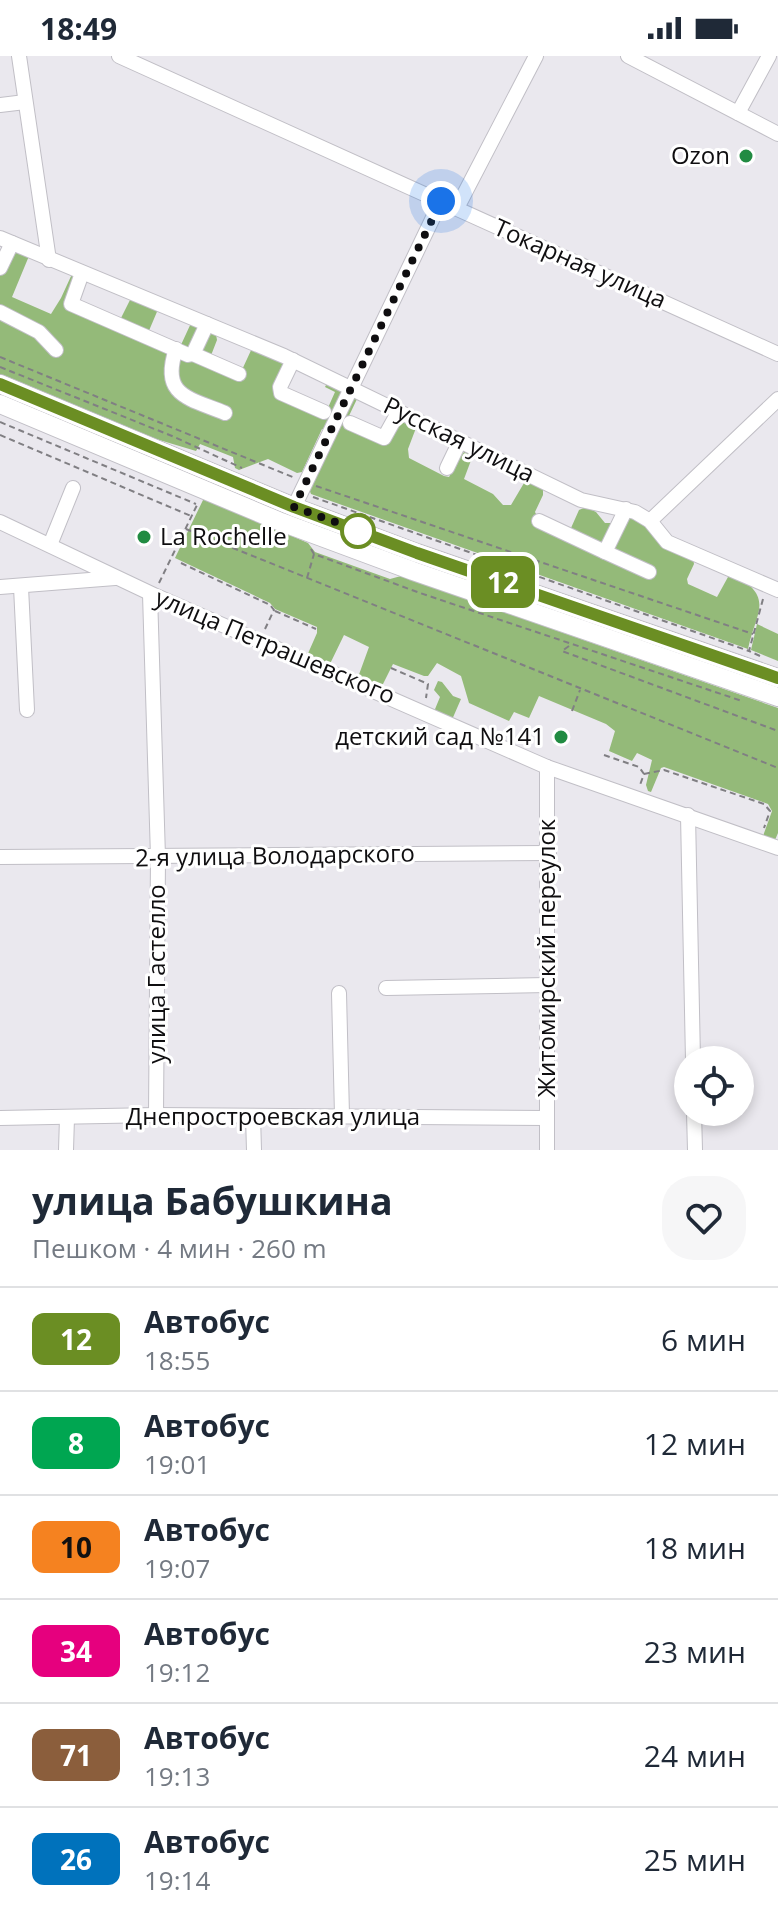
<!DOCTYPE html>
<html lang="ru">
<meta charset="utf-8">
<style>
body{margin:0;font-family:"Open Sans",sans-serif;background:#f6f6f7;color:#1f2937;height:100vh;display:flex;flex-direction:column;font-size:30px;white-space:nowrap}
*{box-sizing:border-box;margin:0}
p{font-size:26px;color:#747a83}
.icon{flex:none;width:44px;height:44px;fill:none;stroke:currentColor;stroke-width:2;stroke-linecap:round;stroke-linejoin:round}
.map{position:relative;height:1094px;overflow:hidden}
.drawer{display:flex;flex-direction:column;background:#fff;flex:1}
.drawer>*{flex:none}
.badge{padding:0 16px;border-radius:12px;font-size:28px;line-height:52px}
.buttons{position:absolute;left:674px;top:990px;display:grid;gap:16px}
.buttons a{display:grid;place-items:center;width:80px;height:80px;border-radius:50%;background:#fff;box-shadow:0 4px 12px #0003;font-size:40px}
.you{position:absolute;width:40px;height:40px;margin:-20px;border:6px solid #fff;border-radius:50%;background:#1a73e8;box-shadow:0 0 0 12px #1a73e833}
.map>.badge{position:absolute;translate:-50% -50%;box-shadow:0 0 0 4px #fff}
.round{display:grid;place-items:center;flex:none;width:84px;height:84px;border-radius:32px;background:#f6f6f7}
.head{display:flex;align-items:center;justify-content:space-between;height:136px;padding:0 32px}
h1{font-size:38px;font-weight:700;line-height:60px}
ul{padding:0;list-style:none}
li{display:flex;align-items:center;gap:24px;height:104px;padding:0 32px;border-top:2px solid #e0e1e3}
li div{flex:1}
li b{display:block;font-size:30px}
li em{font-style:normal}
li .badge{min-width:88px;font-weight:700;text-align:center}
.status{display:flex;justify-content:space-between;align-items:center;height:56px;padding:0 40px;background:#fff;direction:ltr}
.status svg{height:22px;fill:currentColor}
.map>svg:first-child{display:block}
</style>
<div class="status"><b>18:49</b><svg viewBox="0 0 49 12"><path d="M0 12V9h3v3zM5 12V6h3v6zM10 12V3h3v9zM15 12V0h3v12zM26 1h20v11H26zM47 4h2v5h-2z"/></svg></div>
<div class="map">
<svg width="778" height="1094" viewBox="0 0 778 1094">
<rect width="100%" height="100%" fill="#eae8ee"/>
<!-- forest -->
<g fill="#94ba79">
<path d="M 11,192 L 29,200 L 12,241 L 51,258 L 61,242 L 72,218 L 79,220 L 71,241 L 119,266 L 132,240 L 159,251 L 148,277 L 180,291 L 192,265 L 215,273 L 217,284 L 210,302 L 241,316 L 253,290 L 294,307 L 282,333 L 327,354 L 335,336 L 325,331 L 328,325 L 345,331 L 328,375 L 322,373 L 302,416 L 297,417 L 268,403 L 239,414 L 235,412 L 233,401 L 200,388 L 196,395 L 156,383 L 0,319 L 0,214 Z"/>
<path d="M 351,341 L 357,341 L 357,343 L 347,364 L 381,385 L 401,364 L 416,372 L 408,393 L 409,402 L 444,420 L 449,421 L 465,394 L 473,399 L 464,423 L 493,438 L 503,449 L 511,449 L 524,427 L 529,425 L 543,432 L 543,439 L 535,456 L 537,460 L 571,472 L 579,454 L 586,451 L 596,456 L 605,467 L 611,467 L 615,460 C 636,457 674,490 693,502 L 694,508 L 687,523 L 688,528 L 717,541 L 728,521 L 734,518 C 775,543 756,555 748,593 L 311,438 L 309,433 Z"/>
<path d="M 204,442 L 308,487 L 315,496 L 390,523 L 401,520 L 778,652 L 778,777 L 775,784 L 763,780 L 772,755 L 768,748 L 664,711 L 661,712 L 651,736 L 648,735 L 646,729 L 652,704 L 637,697 L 632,705 L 609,695 L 615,675 L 606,668 L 539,640 L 529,662 L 514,656 L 509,665 L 469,647 L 461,620 L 437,607 L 428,620 L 424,620 L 393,608 L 380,634 L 357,624 L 369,591 L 344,579 L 328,612 L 306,602 L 317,577 L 317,571 L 275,553 L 270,547 L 175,502 Z"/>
<path d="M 757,568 L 778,578 L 778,605 L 751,594 Z"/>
<path d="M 438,625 L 442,626 L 453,640 L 461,643 L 451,666 L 433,658 L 440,641 L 434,634 Z"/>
</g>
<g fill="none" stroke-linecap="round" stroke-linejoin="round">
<!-- minor casing -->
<g stroke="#c1bfc6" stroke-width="16">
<g id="minor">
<path d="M 19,0 L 49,204"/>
<path d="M 119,0 L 778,298"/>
<path d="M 628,0 L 778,78"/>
<path d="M 0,49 L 25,46"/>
<path d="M 738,57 L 769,0"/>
<path d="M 457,152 L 536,0"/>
<path d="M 0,182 L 284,300 L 581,444 L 635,456 L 650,465 L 667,486 L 778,534"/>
<path d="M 0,212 L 12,187"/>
<path d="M 82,217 L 71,248 L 188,299 L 193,298 L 207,268"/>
<path d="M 0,256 L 39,276 L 56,294"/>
<path d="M 176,293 C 160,340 189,342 225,357"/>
<path d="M 193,298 L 239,318"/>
<path d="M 293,304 L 280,331 L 281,337 L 324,356"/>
<path d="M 350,367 L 384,382 L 399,355"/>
<path d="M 447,412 L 460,385"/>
<path d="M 294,451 L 441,145"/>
<path d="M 626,453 L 605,496 L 649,516"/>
<path d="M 539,465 L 605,496"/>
<path d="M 650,465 L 778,343"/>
<path d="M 0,466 L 154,539 L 547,711 L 778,792"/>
<path d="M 50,489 L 73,432"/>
<path d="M 0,531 L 115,522"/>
<path d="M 21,531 L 27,654"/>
<path d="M 150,538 L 158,801 L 156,1059"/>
<path d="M 547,711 L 547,1094"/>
<path d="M 688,759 L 693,1004"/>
<path d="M 0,801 L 549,797"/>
<path d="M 386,932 L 547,929"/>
<path d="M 339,937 L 342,1059"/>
<path d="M 694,1056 L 695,1094"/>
<path d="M 253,1060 L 254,1094"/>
<path d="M 0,1062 L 156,1059 L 546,1062"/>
<path d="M 66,1094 L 67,1062"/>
</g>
</g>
<!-- major casing -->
<g stroke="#c1bfc6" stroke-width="20">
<g id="major">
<path d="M 0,328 L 294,451 L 417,497 L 778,622"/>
<path d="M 0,348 L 281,466 L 413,515 L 778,641"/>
</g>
</g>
<!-- path -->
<g stroke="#807f83" stroke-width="2" stroke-dasharray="6 4" stroke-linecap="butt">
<path d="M 0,301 L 295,422"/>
<path d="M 0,311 L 172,380 L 242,412"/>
<path d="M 0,366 L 196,448"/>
<path d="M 0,379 L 191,460"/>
<path d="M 316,430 L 753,578"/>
<path d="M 313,441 L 749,595"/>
<path d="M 186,473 L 778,712"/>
<path d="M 311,493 L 314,498 L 420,537 L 742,645"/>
<path d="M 181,507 L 270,549 L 274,554 L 265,573"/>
<path d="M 307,522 L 314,498"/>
<path d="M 159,527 L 198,447"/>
<path d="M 275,555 L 316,573"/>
<path d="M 569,590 L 562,595 L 778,675"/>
<path d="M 760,600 L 749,595 L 763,543"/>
<path d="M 391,612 L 428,628 L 426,642"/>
<path d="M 572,655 L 580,634"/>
<path d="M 604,699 L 639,711 L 644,718 L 640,729"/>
<path d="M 644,718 L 664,714 L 764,748 L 770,755 L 764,772"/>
</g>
<!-- minor -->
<use href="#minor" stroke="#fff" stroke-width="14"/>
<!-- major -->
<use href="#major" stroke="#fff" stroke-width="18"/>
</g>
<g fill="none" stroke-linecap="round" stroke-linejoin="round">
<!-- line casing -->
<g stroke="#fff" stroke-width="18">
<path id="line" d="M 0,328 L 294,451 L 417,497 L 778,622"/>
</g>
<!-- line -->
<use href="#line" stroke="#6b8e23" stroke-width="12"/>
<!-- walk -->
<path stroke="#0f0e10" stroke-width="8" stroke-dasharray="0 14.4" d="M 358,475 L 360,475 L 294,451 L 441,145"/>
</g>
<!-- markers -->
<g fill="#218b42" stroke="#fff" stroke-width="3">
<circle cx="746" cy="100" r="8"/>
<circle cx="144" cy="481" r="8"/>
<circle cx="561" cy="681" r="8"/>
</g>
<circle fill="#fff" stroke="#6b8e23" stroke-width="4" cx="358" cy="475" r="16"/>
<g text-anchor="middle" stroke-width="6" stroke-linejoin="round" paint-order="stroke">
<!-- poi labels -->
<g font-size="24" fill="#0f0e10" stroke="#fff" text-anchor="end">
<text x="730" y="108">Ozon</text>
<text x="160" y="489" text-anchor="start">La Rochelle</text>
<text x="545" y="689">детский сад №141</text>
</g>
<!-- street labels -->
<g font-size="24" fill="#0f0e10" stroke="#fff">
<text transform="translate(580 208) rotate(24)" y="8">Токарная улица</text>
<text transform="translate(459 384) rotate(26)" y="8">Русская улица</text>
<text transform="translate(275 591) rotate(23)" y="8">улица Петрашевского</text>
<text transform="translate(275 800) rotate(-1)" y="8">2-я улица Володарского</text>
<text transform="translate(547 902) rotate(-90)" y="8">Житомирский переулок</text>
<text transform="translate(157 918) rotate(-90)" y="8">улица Гастелло</text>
<text x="273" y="1069">Днепростроевская улица</text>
</g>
</g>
</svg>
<div class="buttons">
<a><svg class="icon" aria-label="locate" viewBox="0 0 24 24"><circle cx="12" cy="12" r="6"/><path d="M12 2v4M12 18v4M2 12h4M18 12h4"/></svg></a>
</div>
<div class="you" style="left:441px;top:145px"></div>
<b class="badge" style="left:503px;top:526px;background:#6b8e23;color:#fff">12</b>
</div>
<section class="drawer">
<div class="head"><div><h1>улица Бабушкина</h1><p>Пешком · 4 мин · 260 m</p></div><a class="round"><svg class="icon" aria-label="heart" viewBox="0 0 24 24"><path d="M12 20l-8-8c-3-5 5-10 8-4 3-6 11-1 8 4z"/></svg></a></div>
<ul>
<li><span class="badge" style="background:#6b8e23;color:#fff">12</span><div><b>Автобус</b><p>18:55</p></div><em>6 мин</em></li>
<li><span class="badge" style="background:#00a651;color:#fff">8</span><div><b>Автобус</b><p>19:01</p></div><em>12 мин</em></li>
<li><span class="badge" style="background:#f58220;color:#111">10</span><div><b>Автобус</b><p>19:07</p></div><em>18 мин</em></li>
<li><span class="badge" style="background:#e6007e;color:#fff">34</span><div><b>Автобус</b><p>19:12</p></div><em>23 мин</em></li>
<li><span class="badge" style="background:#8b5e3c;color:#fff">71</span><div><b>Автобус</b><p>19:13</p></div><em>24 мин</em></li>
<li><span class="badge" style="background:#0072bc;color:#fff">26</span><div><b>Автобус</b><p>19:14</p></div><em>25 мин</em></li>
</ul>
</section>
